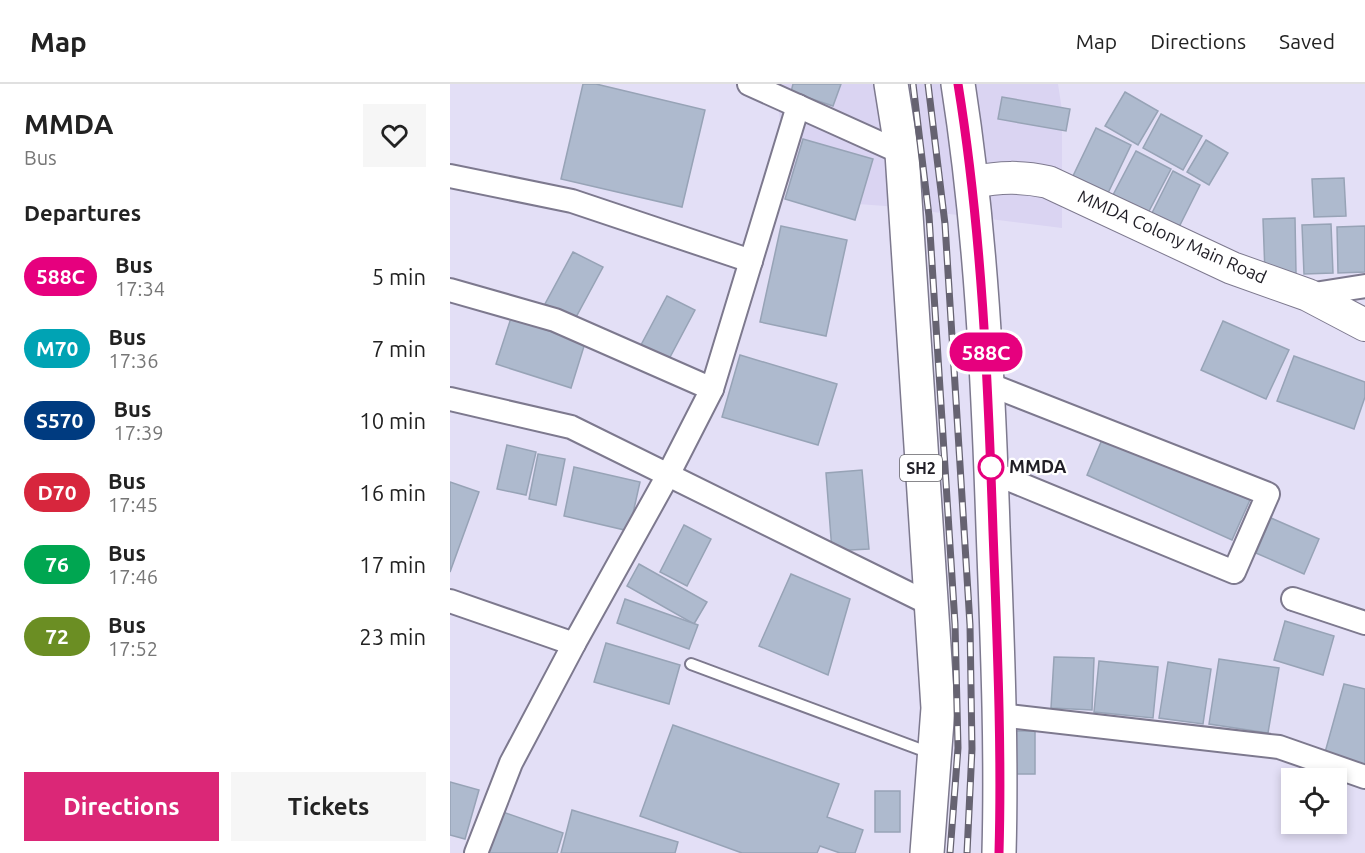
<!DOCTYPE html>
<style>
body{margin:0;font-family:Ubuntu,sans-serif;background:#f6f6f6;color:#222;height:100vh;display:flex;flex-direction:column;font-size:22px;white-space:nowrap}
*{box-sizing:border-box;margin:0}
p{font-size:20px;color:#767676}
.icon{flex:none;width:33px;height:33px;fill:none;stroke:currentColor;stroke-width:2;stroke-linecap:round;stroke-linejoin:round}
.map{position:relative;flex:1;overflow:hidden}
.sheet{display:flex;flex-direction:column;background:#fff;width:450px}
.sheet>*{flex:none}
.badge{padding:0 12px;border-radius:20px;font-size:21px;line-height:39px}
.fabs{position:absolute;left:831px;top:684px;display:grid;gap:12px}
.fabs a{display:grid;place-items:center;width:66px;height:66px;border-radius:0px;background:#fff;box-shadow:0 3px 9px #0003;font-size:30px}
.map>.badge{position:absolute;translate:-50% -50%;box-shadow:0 0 0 3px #fff}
h2{padding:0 24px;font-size:22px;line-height:54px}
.round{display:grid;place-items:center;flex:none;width:63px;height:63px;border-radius:0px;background:#f6f6f6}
.summary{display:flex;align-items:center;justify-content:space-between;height:102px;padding:0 24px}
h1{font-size:28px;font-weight:700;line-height:45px}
.action{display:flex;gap:12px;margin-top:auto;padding:12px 24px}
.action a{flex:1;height:69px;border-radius:0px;background:#db2777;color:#fff;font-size:24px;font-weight:700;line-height:69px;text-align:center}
.action a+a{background:#f6f6f6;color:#222}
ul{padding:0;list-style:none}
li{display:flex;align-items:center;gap:18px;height:72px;padding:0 24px}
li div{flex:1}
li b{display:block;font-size:22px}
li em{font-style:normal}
li .badge{min-width:66px;font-weight:700;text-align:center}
header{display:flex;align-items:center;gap:36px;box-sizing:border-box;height:84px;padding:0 30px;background:#fff;border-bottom:2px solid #e0e0e0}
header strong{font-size:28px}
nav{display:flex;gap:33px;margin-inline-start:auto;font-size:21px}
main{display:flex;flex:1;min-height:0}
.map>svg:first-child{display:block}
</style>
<header>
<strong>Map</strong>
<nav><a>Map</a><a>Directions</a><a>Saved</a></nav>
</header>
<main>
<section class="sheet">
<div class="summary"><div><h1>MMDA</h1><p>Bus</p></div><a class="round"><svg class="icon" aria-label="heart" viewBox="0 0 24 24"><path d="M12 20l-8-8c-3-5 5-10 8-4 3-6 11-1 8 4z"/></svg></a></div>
<h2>Departures</h2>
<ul>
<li><span class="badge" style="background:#e6007e;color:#fff">588C</span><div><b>Bus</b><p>17:34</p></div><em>5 min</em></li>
<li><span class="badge" style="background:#00a3b4;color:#fff">M70</span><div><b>Bus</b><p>17:36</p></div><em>7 min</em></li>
<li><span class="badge" style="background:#003b80;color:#fff">S570</span><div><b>Bus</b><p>17:39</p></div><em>10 min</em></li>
<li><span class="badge" style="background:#d7263d;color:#fff">D70</span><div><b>Bus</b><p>17:45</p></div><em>16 min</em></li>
<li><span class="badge" style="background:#00a651;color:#fff">76</span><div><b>Bus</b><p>17:46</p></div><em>17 min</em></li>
<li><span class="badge" style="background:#6b8e23;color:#fff">72</span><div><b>Bus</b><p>17:52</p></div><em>23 min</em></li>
</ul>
<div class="action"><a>Directions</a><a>Tickets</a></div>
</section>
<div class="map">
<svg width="915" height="769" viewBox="0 0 915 769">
<rect width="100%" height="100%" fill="#e3dff6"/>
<!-- built -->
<path fill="#dad4f2" d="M 325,0 L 608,0 L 612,26 L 612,144 L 435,122 L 341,115 Z"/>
<!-- building -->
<g fill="#aebace" stroke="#97a3b6" stroke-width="1.5">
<path d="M 133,0 L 146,0 L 255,26 L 232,123 L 111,95 Z"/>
<path d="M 343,0 L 391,0 L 383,22 L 341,8 Z"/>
<path d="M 675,8 L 708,27 L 688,61 L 655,42 Z"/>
<path d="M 552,13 L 620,25 L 616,47 L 548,35 Z"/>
<path d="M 711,30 L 752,52 L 733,86 L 693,64 Z"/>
<path d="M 646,44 L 681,61 L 658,109 L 623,92 Z"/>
<path d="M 353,55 L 423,75 L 405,136 L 335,115 Z"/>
<path d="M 756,56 L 778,69 L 759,101 L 737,88 Z"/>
<path d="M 686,67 L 721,85 L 698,129 L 663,111 Z"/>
<path d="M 723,87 L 750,101 L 728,145 L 701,131 Z"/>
<path d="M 894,94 L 896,132 L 864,133 L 862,95 Z"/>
<path d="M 845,134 L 846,189 L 815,189 L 813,135 Z"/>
<path d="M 881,140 L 883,189 L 854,190 L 852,141 Z"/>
<path d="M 331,142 L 397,156 L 376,252 L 310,238 Z"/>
<path d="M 915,142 L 915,188 L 888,189 L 887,143 Z"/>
<path d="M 123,168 L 153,183 L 125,235 L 95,220 Z"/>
<path d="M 217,212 L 245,226 L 219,275 L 191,261 Z"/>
<path d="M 61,234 L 135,259 L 121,304 L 46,280 Z"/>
<path d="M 773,237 L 839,266 L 816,315 L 751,286 Z"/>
<path d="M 290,271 L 387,300 L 368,361 L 272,333 Z"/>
<path d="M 844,272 L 915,298 L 915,313 L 904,345 L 827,317 Z"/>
<path d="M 654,351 L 800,416 L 782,456 L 637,391 Z"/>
<path d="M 57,361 L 86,368 L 76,411 L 47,405 Z"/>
<path d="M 88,370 L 115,375 L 106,421 L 79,415 Z"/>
<path d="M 124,383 L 190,398 L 179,447 L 114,432 Z"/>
<path d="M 412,386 L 419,465 L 382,467 L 376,389 Z"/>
<path d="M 0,398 L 29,408 L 0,488 Z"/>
<path d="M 821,434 L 869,455 L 854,490 L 806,469 Z"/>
<path d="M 234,441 L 261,455 L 237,502 L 210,488 Z"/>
<path d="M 189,480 L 257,518 L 244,540 L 177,502 Z"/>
<path d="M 341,490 L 400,515 L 378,591 L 309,562 Z"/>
<path d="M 175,515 L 248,541 L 239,565 L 167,539 Z"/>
<path d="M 835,537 L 884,552 L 873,591 L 824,576 Z"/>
<path d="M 156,559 L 230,581 L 219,620 L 144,598 Z"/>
<path d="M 604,573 L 644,574 L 642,626 L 601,624 Z"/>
<path d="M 769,575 L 829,584 L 818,649 L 759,640 Z"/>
<path d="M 649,577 L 708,583 L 703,634 L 644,628 Z"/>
<path d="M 718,578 L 761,585 L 753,640 L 709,634 Z"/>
<path d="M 894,600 L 915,605 L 915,684 L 874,672 Z"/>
<path d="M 223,641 L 389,700 L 377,733 L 413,746 L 405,769 L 390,769 L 370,762 L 367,769 L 292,769 L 190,732 Z"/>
<rect x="558" y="647" width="27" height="43"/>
<path d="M 0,698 L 29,706 L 15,755 L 0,751 Z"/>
<rect x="425" y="707" width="25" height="41"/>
<path d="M 122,726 L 228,758 L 225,769 L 111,769 Z"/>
<path d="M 50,727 L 113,749 L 107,769 L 34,769 Z"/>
</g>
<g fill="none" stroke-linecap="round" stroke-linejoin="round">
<!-- lane casing -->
<g stroke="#7d798e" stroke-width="14">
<path id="lane" d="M 241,580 L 480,669"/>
</g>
<!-- street casing -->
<g stroke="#7d798e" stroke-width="26">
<g id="street">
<path d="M 299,0 L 452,69"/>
<path d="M 0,92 L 122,117 L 301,177"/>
<path d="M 0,206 L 105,236 L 262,305"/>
<path d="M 858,211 L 915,202"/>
<path d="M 538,300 L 818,410 L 784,488 L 541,388"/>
<path d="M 0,315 L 121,343 L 480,520"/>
<path d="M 843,515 L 915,539"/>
<path d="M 0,517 L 124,560 L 218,391 L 262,305 L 348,22"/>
<path d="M 550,631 L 829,663 L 915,693"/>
<path d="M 26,769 L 61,679 L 124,560"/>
</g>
</g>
<!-- secondary casing -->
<g stroke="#7d798e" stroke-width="34">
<path id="secondary" d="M 523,98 C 550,93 571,92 598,98 L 782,184 L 858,211 L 915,241"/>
</g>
<!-- primary casing -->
<g stroke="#7d798e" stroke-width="36">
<g id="primary">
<path d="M 441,0 L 452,69 L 488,624 L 477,769"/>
<path d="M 508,0 C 531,147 538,294 543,443 C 547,551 552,660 549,769"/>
</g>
</g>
<!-- lane -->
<use href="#lane" stroke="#fff" stroke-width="10"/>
<!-- street -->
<use href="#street" stroke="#fff" stroke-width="22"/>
<!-- secondary -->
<use href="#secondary" stroke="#fff" stroke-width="32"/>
<!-- primary -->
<use href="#primary" stroke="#fff" stroke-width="33"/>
<!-- rail casing -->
<g stroke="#666371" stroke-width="7">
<g id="rail">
<path d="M 463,0 L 479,132 L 505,540 L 508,664 L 500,769"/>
<path d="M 478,0 L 495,140 L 520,541 L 522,665 L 517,769"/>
</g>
</g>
<!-- rail -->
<use href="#rail" stroke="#fff" stroke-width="4.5" stroke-dasharray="14" stroke-linecap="butt"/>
</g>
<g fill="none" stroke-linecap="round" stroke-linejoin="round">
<!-- line casing -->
<g stroke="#fff" stroke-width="14">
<path id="line" d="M 508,0 C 532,148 538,297 543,447 C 547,555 552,662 549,769"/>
</g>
<!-- line -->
<use href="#line" stroke="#e6007e" stroke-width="9"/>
</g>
<!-- markers -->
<circle fill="#fff" stroke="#e6007e" stroke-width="3" cx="541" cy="383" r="12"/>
<g text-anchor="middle" stroke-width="4.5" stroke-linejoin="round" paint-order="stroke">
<!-- shield labels -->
<rect fill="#fff" stroke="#636267" stroke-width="1.5" x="450" y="371" width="42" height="26" rx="4.5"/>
<g font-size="16" font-weight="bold" fill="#201e26">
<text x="471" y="390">SH2</text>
</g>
<!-- street labels -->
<g font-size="18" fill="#201e26" stroke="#fff">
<text transform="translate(722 153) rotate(24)" y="6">MMDA Colony Main Road</text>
</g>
<!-- stop labels -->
<g font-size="18" font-weight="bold" fill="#201e26" stroke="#fff" text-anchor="start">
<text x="559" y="389">MMDA</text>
</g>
</g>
</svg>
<div class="fabs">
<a><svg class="icon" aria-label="locate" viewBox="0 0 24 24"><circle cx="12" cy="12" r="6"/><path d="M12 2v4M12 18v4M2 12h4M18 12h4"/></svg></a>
</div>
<b class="badge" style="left:536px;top:268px;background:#e6007e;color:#fff">588C</b>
</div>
</main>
